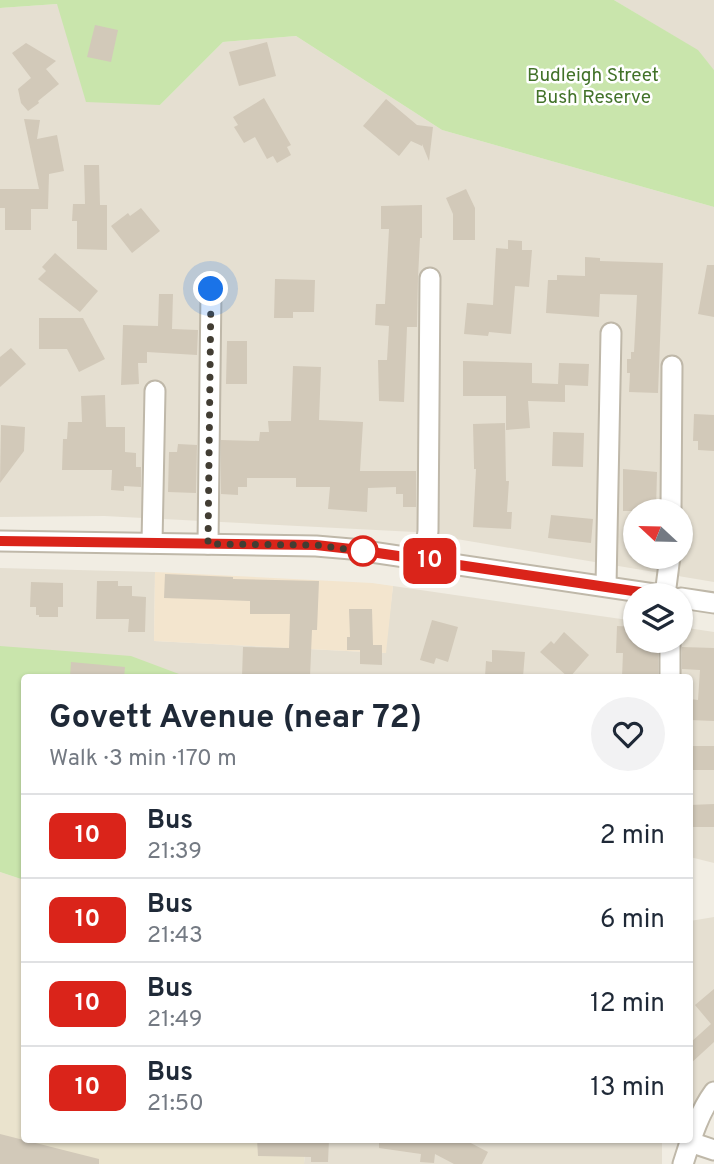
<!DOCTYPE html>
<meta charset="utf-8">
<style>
body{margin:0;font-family:Overpass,sans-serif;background:#f2f2f3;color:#1f2937;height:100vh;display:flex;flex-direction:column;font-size:26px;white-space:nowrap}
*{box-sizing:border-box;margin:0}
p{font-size:23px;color:#747a83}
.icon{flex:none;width:38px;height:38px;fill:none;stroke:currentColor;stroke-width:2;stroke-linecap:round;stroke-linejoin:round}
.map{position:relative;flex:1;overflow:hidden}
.panel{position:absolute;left:21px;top:674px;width:672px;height:469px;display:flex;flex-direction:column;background:#fff;border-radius:7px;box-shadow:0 2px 5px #0004}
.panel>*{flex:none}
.badge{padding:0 14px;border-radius:10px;font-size:24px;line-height:46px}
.needle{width:46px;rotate:292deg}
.buttons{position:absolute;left:623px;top:499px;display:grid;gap:14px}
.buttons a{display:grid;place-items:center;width:70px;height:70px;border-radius:50%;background:#fff;box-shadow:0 2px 5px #0004;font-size:35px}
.you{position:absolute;width:35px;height:35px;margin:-18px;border:5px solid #fff;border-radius:50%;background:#1a73e8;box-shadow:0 0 0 10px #1a73e833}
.map>.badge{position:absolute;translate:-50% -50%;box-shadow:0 0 0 4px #fff}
.round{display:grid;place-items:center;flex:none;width:74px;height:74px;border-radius:37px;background:#f2f2f3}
.head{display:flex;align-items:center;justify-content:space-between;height:119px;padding:0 28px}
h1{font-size:33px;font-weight:700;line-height:52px}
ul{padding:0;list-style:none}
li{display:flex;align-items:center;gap:21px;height:84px;padding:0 28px;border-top:2px solid #e0e1e3}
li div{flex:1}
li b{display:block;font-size:26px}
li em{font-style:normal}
li .badge{min-width:77px;font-weight:700;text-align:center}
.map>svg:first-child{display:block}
</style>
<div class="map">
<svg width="714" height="1164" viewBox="0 0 714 1164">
<rect width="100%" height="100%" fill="#f1ede3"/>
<!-- residential -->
<g fill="#e5dfd1" fill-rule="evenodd">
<path d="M 614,0 L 714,0 L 714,70 L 697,50 Z"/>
<path d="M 57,4 L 160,105 L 223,42 L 296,36 L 442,130 L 714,207 L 714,582 L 415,532 L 104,516 L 0,517 L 0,8 ZM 635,511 L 681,511 L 681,556 L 635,556 Z"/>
<path d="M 0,568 L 155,572 L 154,641 L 385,653 L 393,586 L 635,621 L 635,640 L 681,640 L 681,627 L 714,632 L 714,863 L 690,857 L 690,677 L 24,677 L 0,807 Z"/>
<path d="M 714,917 L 714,1089 L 690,1116 L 690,921 Z"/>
<path d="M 306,1139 L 662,1139 L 662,1164 L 304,1164 Z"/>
</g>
<!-- commercial -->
<path fill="#f3e5ce" d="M 155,572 L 372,583 L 393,586 L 386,653 L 154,641 Z"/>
<!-- education -->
<path fill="#eae3cd" d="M 0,872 L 24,880 L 24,1139 L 306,1139 L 304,1164 L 0,1164 Z"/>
<!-- green -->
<g fill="#c9e5ac">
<path d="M 0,0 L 614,0 L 698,50 L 714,70 L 714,207 L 442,130 L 296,36 L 223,42 L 160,105 L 86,102 L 57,4 L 0,8 Z"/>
<path d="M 0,646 L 131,656 L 187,677 L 24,677 L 24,880 L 0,872 Z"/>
</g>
<!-- building -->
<g fill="#d2c9b9">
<path d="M 95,25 L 118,30 L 111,62 L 87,57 Z"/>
<path d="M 267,42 L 276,76 L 239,86 L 229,52 Z"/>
<path d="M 26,43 L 56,61 L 46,69 L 59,84 L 38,101 L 39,103 L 28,111 L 21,103 L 18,89 L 31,78 L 12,53 Z"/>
<path d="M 264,98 L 291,145 L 287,147 L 291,155 L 277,163 L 273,156 L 267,159 L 255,137 L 244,143 L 234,127 L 238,125 L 233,117 Z"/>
<path d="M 386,99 L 417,125 L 433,127 L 429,161 L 422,144 L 422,146 L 411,141 L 399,156 L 363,126 Z"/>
<path d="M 24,119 L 40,120 L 37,139 L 57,135 L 64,171 L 49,174 L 48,209 L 31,209 L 31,230 L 5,230 L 5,208 L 0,208 L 0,189 L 39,189 Z"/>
<path d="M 84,165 L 99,165 L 100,205 L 107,205 L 107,250 L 77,249 L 77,221 L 72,221 L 73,204 L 85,204 Z"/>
<path d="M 466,189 L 475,208 L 475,240 L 453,240 L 453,214 L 446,198 Z"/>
<path d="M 422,205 L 422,238 L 420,238 L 418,278 L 417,327 L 407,327 L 404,402 L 379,401 L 378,360 L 387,360 L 389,326 L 375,325 L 376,304 L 385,304 L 389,229 L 381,229 L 381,206 Z"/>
<path d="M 141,208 L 160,231 L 132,253 L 111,226 L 128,213 L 130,216 Z"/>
<path d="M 508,240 L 522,241 L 522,250 L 532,250 L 529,287 L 515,286 L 511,334 L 489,332 L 488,336 L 464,334 L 467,303 L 493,305 L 496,248 L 508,249 Z"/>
<path d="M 55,253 L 98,291 L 80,312 L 38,279 L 46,271 L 42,267 Z"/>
<path d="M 585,257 L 600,258 L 600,261 L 663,263 L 658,393 L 629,392 L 630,373 L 627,373 L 627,359 L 631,359 L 631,352 L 634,352 L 637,295 L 600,294 L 599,317 L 546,313 L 548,280 L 557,280 L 557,275 L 585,276 Z"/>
<path d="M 707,265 L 714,265 L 714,317 L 698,314 Z"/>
<path d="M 275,279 L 315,280 L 314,312 L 293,312 L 293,318 L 274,318 Z"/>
<path d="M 159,294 L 173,294 L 172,329 L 198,330 L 197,355 L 147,352 L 147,363 L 138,363 L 139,384 L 121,385 L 123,325 L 158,326 Z"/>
<path d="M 39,318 L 83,318 L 105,359 L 79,372 L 67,349 L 39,349 Z"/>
<path d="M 227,341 L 247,341 L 247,384 L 226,384 Z"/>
<path d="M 11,348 L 26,364 L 0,387 L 0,357 Z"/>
<path d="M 463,361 L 532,363 L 532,383 L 558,384 L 559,363 L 589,364 L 588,386 L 565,385 L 565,402 L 528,401 L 530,428 L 506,430 L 506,396 L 463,396 Z"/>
<path d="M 293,366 L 321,367 L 319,420 L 363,422 L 360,471 L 416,471 L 416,507 L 403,507 L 403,494 L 396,494 L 396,487 L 368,488 L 367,512 L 328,509 L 330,487 L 296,487 L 296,478 L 247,478 L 247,487 L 238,487 L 238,495 L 221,494 L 221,440 L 259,441 L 260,432 L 269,432 L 268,421 L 291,421 Z"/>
<path d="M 105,395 L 106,427 L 125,427 L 125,452 L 136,453 L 136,467 L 141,467 L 141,487 L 124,486 L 124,491 L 111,490 L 112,470 L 62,470 L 63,439 L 67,439 L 68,422 L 82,422 L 81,396 Z"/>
<path d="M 694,414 L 714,415 L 714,451 L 698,450 L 698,441 L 693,441 Z"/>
<path d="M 505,423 L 506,481 L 509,481 L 507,512 L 512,512 L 511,529 L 473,527 L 476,469 L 474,469 L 474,465 L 473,424 Z"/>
<path d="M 1,425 L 25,427 L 24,451 L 0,483 Z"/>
<path d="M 553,432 L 584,433 L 583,467 L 552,466 Z"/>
<path d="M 178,444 L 197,445 L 196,493 L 168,492 L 169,452 L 177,452 Z"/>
<path d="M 623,469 L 657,472 L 656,511 L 623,511 Z"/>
<path d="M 551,515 L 593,519 L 591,543 L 548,538 Z"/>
<path d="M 165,574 L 233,577 L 233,579 L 319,581 L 317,630 L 312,630 L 310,677 L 242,677 L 243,647 L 289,648 L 290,614 L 250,614 L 250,601 L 164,598 Z"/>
<path d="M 97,581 L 118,581 L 118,586 L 132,586 L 132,596 L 146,597 L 145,632 L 128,632 L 129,619 L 96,619 Z"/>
<path d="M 31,582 L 63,583 L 63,607 L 58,607 L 58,617 L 39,617 L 39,615 L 36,615 L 36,607 L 30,607 Z"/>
<path d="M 349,609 L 372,609 L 373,645 L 382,645 L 382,665 L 360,664 L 360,650 L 347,650 L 347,637 L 350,637 Z"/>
<path d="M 432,620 L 458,627 L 448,662 L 436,658 L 434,664 L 420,660 Z"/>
<path d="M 617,626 L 635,627 L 635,640 L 658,640 L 658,677 L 622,677 L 623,653 L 616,653 Z"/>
<path d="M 564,632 L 589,655 L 570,677 L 568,677 L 540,652 L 551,641 L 554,644 Z"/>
<path d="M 682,647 L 714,648 L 714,721 L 690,720 L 690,699 L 698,700 L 700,670 L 682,669 Z"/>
<path d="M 492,650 L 525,652 L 523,677 L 485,677 L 486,661 L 492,662 Z"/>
<path d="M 71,662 L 125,667 L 124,677 L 70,677 Z"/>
<rect x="690" y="746" width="24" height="24"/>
<path d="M 714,804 L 714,827 L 690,827 L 690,805 Z"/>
<path d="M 714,989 L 714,1042 L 690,1064 L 690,1043 L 711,1024 L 695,1005 Z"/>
<path d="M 0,1134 L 99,1159 L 99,1164 L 0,1164 Z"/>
<path d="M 257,1139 L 329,1139 L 328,1162 L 311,1162 L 311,1157 L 258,1156 Z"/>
<path d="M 379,1139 L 463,1139 L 488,1152 L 482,1164 L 454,1164 L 435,1154 L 434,1163 L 420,1162 L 421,1154 L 379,1148 Z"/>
</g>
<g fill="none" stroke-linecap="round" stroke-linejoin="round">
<!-- minor casing -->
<g stroke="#bfb8a9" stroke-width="23">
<g id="minor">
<path d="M 671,511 L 672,366"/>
<path d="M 0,541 L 316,546 L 351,549 L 661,595"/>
<path d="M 152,543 L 155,391"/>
<path d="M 208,544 L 211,289"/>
<path d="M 424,561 L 428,531 L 430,278"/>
<path d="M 606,586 L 611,333"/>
<path d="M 665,595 L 670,556"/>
<path d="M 681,598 L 714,603"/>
<path d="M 670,677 L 670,640"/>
<path d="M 690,1142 L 714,1150"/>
<path d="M 683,1164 C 691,1139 698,1114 714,1092"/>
</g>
</g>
<!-- minor -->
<use href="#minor" stroke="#fff" stroke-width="19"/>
</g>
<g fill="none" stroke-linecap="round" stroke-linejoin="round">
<!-- line casing -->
<g stroke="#fff" stroke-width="16">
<path id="line" d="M 0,541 L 316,545 L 351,549 L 660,595"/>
</g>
<!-- line -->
<use href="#line" stroke="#da241a" stroke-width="10"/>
<!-- walk -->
<path stroke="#423d33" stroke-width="7" stroke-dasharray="0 12.6" d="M 211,289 L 208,544 L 316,545 L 375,553 L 363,551"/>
</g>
<!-- markers -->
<circle fill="#fff" stroke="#da241a" stroke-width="3.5" cx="363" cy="551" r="14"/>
<g text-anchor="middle" stroke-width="5" stroke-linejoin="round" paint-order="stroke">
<!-- park labels -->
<g font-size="19" fill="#427229" stroke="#fff">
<text x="593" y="81">Budleigh Street<tspan x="593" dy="22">Bush Reserve</tspan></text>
</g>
</g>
</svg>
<div class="buttons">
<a><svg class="needle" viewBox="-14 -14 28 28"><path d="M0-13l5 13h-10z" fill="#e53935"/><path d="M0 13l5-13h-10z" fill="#747a83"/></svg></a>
<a><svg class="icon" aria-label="layers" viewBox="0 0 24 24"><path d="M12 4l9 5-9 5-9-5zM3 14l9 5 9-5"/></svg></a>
</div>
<div class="you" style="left:211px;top:289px"></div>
<b class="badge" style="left:430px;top:561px;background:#da241a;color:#fff">10</b>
<section class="panel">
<div class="head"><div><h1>Govett Avenue (near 72)</h1><p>Walk · 3 min · 170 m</p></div><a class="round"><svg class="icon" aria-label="heart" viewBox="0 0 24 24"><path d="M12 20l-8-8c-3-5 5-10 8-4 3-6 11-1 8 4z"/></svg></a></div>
<ul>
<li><span class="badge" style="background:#da241a;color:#fff">10</span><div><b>Bus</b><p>21:39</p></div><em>2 min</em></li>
<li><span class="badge" style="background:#da241a;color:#fff">10</span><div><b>Bus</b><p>21:43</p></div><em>6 min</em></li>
<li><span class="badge" style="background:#da241a;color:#fff">10</span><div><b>Bus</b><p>21:49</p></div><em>12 min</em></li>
<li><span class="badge" style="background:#da241a;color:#fff">10</span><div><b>Bus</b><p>21:50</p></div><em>13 min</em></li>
</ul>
</section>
</div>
